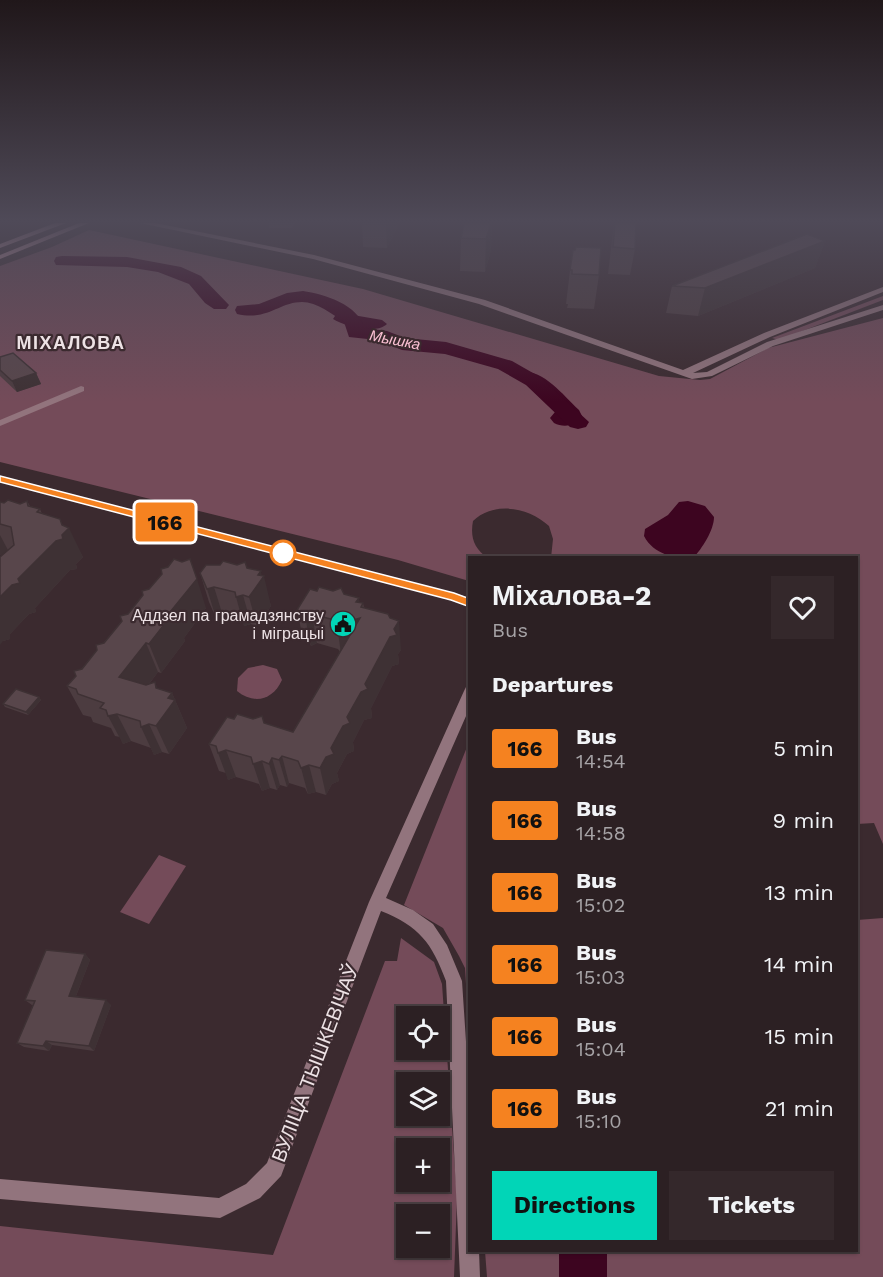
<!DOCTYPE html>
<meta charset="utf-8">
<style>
body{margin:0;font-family:"Work Sans",sans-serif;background:#34282b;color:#f1f3f6;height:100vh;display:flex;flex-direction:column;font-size:22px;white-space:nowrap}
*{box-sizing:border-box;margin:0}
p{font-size:20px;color:#a6a3a6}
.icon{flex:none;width:33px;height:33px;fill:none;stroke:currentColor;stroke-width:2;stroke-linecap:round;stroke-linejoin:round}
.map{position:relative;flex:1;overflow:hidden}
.panel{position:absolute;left:468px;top:556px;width:390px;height:696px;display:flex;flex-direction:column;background:#2c2023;border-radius:0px;box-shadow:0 2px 4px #0004,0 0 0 2px #483e41}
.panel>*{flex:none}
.badge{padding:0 12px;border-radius:4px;font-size:21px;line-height:39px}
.tools{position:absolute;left:396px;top:1006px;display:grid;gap:12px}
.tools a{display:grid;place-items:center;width:54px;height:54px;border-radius:0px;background:#2c2023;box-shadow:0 2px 4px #0004,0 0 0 2px #483e41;font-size:30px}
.map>.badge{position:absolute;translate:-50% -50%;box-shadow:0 0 0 3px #fff}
h2{padding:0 24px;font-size:22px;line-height:54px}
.round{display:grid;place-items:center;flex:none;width:63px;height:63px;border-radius:0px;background:#34282b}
.overview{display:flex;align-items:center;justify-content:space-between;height:102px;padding:0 24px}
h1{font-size:28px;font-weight:700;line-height:45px}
.action{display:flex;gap:12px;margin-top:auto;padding:12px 24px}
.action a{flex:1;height:69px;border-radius:0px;background:#01d5b7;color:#111;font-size:24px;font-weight:700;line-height:69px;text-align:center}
.action a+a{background:#34282b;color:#f1f3f6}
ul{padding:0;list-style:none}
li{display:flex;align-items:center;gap:18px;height:72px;padding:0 24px}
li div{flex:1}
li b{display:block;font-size:22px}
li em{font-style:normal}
li .badge{min-width:66px;font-weight:700;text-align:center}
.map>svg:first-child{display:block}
</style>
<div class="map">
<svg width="883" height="1277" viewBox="0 0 883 1277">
<rect width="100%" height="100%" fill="#3b2a2f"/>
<!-- green -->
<g fill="#744b59" fill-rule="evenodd">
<path d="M 89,230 L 363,289 L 659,376 L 700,380 L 710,379 L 768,348 L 883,318 L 883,844 L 874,823 L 857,824 L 856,558 L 551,558 L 553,539 L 549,526 C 529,507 494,501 473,521 C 470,537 474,549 488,558 L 470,558 L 469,581 L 398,560 L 0,462 L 0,266 L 52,247 Z"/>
<path d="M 883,296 L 883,300 L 779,340 L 772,338 Z"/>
<path d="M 263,665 L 277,669 L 282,680 C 273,700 254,705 237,691 L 238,678 L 248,668 Z"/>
<path d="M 469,742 L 470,742 L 469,1032 L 465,968 L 459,956 L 443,928 L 404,905 Z"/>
<path d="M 159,855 L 186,866 L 149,924 L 120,912 Z"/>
<path d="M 883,918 L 883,1277 L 487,1277 L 485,1251 L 856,1251 L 857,920 Z"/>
<path d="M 401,938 L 434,962 L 442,984 L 457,1198 L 454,1277 L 0,1277 L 0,1226 L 273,1255 L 385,961 L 397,961 ZM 406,1017 L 440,1017 L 440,1050 L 406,1050 ZM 406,1083 L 440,1083 L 440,1116 L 406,1116 ZM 406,1149 L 440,1149 L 440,1182 L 406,1182 ZM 406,1215 L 440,1215 L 440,1248 L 406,1248 Z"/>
</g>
<!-- water -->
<g fill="#3d0520">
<path d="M 347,314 L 382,320 L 387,324 C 376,335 344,326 333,319 L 335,316 Z"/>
<path d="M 521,371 C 545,371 562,394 579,410 L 582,416 C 576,426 564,428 554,423 L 550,418 L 555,412 L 554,409 L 517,374 Z"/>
<path d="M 688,501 L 705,506 L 714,517 C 714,530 702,549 693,558 C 674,558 654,555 644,536 L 645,529 L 668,515 L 679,502 Z"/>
</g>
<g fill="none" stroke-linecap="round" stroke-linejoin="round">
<!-- river -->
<g fill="#3d0520" fill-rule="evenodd">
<path d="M 62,256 L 127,257 L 181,267 L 201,276 L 229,305 L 226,309 L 214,309 L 205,303 L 189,284 L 158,272 L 127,267 L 56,265 L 54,261 L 56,257 Z"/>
<path d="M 303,291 C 324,294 359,305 364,328 L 387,331 L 405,338 L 446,342 L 512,361 L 540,377 L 589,422 L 586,427 L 578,429 L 570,427 L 526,385 L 498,369 L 445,354 L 402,350 L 377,340 L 349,337 L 344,322 C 332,314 317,302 302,302 C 279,302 268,321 237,314 L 235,310 L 237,306 L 259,304 L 287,293 Z"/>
<rect x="559" y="1251" width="48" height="26"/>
</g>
<!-- minor -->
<g fill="#92747d" fill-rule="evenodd">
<path d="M 81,386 L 84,387 L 84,391 L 0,426 L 0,420 Z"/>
<path d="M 0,476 L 454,593 L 470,598 L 470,607 L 451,600 L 0,482 Z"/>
<path d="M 470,686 L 470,707 L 386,898 L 413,910 L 433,924 L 447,945 L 462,981 L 470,1102 L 470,1251 L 479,1251 L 480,1277 L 460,1277 L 446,981 C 432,943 419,926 381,911 L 281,1176 L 260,1198 L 220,1218 L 0,1199 L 0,1179 L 219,1198 L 246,1184 L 267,1163 L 369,902 L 464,691 L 466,687 Z"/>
</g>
<!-- tertiary -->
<path fill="#92747d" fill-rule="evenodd" d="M 140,223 L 155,223 L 314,255 L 485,300 L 683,370 L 764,333 L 883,287 L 883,292 L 770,337 L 693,373 L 707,372 L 767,342 L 883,305 L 883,310 L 773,346 L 712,376 L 692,379 L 479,304 L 313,259 Z"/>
<!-- secondary -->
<g fill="#ca9aa9" fill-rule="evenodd">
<path d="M 55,223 L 66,223 L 0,248 L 0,244 Z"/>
<path d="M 79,223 L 89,223 L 0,259 L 0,255 Z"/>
</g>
</g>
<!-- wall -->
<g fill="#4c3c40">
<path d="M 269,223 L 295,223 L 292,228 L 269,228 Z"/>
<path d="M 362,223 L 397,223 L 397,227 L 387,248 L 363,247 Z"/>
<path d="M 614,223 L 635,249 L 630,275 L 608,274 Z"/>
<path d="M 492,224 L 491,250 L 485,272 L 460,271 L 461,238 Z"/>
<path d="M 825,241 L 815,268 L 698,316 L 666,313 L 672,286 Z"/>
<path d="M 570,270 L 599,275 L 594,309 L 567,308 L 568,304 L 566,304 Z"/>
<path d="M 0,357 L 36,373 L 41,384 L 17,392 L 0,376 Z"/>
<path d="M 27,501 L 30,506 L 40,509 L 42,514 L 64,526 L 83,557 L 76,564 L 77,569 L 70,570 L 35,608 L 36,612 L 29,614 L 10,634 L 10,639 L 3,641 L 5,553 L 0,555 L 0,502 L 4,503 L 20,504 Z"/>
<path d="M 247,568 L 262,576 L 271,606 L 257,626 L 251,624 L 244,626 L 243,621 L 223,616 L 216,618 L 209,602 L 200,573 Z"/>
<path d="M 149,589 L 206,608 L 184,638 L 185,641 L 161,673 L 158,672 L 149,684 L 158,689 L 172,693 L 187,728 L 169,754 L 162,752 L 154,755 L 151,748 L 131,741 L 123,744 L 120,737 L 115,736 L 111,728 L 93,722 L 91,717 L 83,715 L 67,686 Z"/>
<path d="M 317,591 L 344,594 L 359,598 L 359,602 L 363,603 L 364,607 L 401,650 L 398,654 L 399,664 L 392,666 L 371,708 L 372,718 L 364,720 L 353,742 L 354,751 L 347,754 L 337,773 L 339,781 L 332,784 L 326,795 L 316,792 L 308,794 L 305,788 L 289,783 L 287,787 L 280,785 L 277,790 L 270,788 L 262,791 L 259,784 L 236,777 L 228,780 L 226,773 L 219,771 L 209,744 L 234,719 L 264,723 L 293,732 L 340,652 L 338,649 L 317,643 L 311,646 L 309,641 L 303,639 L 297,610 Z"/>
<path d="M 39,697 L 41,700 L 28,715 L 5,707 L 3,704 Z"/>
<path d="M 85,954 L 90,960 L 76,996 L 111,1005 L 94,1051 L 52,1045 L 49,1051 L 24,1047 L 17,1043 L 33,1005 L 32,1005 L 25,1000 Z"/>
</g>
<!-- shaded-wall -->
<g fill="#3e3134">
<path d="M 386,223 L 397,223 L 397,227 L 387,248 Z"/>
<path d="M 484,223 L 494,223 L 492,224 L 491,250 L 485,272 L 486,239 Z"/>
<path d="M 825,241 L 815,268 L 698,316 L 705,288 Z"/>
<path d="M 36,373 L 41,384 L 17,392 L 12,381 Z"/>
<path d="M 60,519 L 66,531 L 69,528 L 83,557 L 76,564 L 77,569 L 70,570 L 35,608 L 36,612 L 29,614 L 10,634 L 10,639 L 3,641 L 0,645 L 0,597 L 18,579 L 62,525 Z"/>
<path d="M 0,535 L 9,552 L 0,555 Z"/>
<path d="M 261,571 L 262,579 L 264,576 L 271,606 L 257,626 L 249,597 L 258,575 Z"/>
<path d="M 197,579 L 206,608 L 184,638 L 185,641 L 161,673 L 149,644 L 171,611 Z"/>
<path d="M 214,587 L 223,616 L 216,618 L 207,589 Z"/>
<path d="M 243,595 L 251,624 L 244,626 L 236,597 Z"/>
<path d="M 359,598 L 362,627 L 341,654 L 337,625 Z"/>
<path d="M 312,614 L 317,643 L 311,646 L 305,617 Z"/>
<path d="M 399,621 L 401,650 L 398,654 L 399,664 L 392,666 L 371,708 L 372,718 L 364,720 L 353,742 L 354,751 L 347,754 L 337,773 L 339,781 L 332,784 L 326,795 L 320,768 Z"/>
<path d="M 146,643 L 158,672 L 132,706 L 119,677 Z"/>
<path d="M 155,682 L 167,711 L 168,698 L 172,693 L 187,728 L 169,754 L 156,726 L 156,688 Z"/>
<path d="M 39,697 L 41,700 L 28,715 L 26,712 Z"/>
<path d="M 117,714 L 131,741 L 123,744 L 108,716 Z"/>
<path d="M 149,724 L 162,752 L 154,755 L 141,727 Z"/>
<path d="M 226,750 L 236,777 L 228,780 L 218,753 Z"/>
<path d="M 282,756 L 289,783 L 287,787 L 279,760 Z"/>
<path d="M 272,758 L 280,785 L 277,790 L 269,764 Z"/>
<path d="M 262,761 L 270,788 L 262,791 L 253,764 Z"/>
<path d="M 309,765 L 316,792 L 308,794 L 301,768 Z"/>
<path d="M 85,954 L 90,960 L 74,1001 L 69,996 Z"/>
<path d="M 106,1000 L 111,1005 L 94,1051 L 89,1046 Z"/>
<path d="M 46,1041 L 52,1045 L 49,1051 L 43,1046 Z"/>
</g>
<!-- building -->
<g fill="#58464b" stroke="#3e3134" stroke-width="1.5">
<path d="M 464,223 L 491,223 L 486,239 L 461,238 Z"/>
<path d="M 615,223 L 636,223 L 635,249 L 613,247 Z"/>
<path d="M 807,234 L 825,241 L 705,288 L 672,286 Z"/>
<path d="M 576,247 L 601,248 L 599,275 L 572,274 L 572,270 L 570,270 L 573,250 L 575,250 Z"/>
<path d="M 13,353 L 36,373 L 12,381 L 0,370 L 0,357 Z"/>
<path d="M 8,500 L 20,504 L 27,501 L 28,506 L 40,509 L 37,512 L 60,519 L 62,525 L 69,528 L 62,535 L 63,539 L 56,541 L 18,579 L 20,583 L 12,585 L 0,597 L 0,557 L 14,545 L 11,527 L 0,524 L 0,502 L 4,503 Z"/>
<path d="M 174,559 L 182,562 L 190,559 L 197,579 L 171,611 L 174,612 L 149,644 L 146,643 L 119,677 L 146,685 L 155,682 L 156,688 L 172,693 L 168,698 L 175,700 L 156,726 L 149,724 L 141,727 L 140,721 L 117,714 L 108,716 L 106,710 L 100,708 L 104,703 L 78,694 L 76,689 L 67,686 L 76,676 L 74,671 L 82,669 L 97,650 L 96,645 L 104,643 L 122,621 L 120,616 L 128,614 L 143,595 L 142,591 L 149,589 L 162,574 L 161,569 L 168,567 Z"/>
<path d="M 223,561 L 237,565 L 245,562 L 247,568 L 261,571 L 258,575 L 264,576 L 249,597 L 243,595 L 236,597 L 235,592 L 214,587 L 207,589 L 200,573 L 206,565 L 220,565 Z"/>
<path d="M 319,587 L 333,591 L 341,588 L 344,594 L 359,598 L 356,602 L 363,603 L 361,607 L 388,614 L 390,618 L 399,621 L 394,629 L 397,635 L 390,637 L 365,684 L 368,689 L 361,692 L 347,717 L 350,723 L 343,726 L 331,748 L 334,754 L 326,757 L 320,768 L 309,765 L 301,768 L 298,761 L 282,756 L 279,760 L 272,758 L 269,764 L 262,761 L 253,764 L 251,757 L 226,750 L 218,753 L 216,746 L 209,744 L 227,717 L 234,719 L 237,714 L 253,719 L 262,716 L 264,723 L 293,732 L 360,618 L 337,625 L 334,620 L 312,614 L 305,617 L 303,612 L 297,610 L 310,589 L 317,591 Z"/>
<path d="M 16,689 L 39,697 L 26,712 L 3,704 Z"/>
<path d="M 46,950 L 85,954 L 69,996 L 106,1000 L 89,1046 L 46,1041 L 43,1046 L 17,1043 L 35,1001 L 25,1000 Z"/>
</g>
<!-- sky -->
<linearGradient id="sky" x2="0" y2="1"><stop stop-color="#20171a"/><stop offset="0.55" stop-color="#4f4a58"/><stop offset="1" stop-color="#4f4a58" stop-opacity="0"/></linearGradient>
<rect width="883" height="402" fill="url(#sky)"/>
<!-- line -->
<path fill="#f58220" stroke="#fff" stroke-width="1.5" d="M 0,476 L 454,593 L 473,600 L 475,603 L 470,607 L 451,600 L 0,482 Z"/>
<!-- icons -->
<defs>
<g id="civic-disc" transform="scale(1.35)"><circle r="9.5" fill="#01d5b7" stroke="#3b2a2f"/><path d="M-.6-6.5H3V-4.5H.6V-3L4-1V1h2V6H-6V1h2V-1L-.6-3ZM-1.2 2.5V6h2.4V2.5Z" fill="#111"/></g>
</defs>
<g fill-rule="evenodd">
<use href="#civic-disc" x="343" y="624"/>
</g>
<!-- markers -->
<circle fill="#fff" stroke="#f58220" stroke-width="3" cx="283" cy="553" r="12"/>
<g text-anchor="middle" stroke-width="4.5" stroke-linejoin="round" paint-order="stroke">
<!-- far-water labels -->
<g font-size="15" font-style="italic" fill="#fcc1d4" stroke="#3b2a2f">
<text transform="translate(395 340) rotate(11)" y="5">Мышка</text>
</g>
<!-- poi labels -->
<g font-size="16" fill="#ede2e5" stroke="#3b2a2f" text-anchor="end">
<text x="324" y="621">Аддзел па грамадзянству<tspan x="324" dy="18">і міграцыі</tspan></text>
</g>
<!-- far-district labels -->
<g font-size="18" font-weight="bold" letter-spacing="1.5" fill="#ede2e5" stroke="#3b2a2f">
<text x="71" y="349">МІХАЛОВА</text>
</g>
<!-- near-street labels -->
<g font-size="20" fill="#ede2e5" stroke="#3b2a2f">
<text transform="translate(315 1063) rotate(-69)" y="7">ВУЛІЦА ТЫШКЕВІЧАЎ</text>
</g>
</g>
</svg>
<div class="tools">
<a><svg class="icon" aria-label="locate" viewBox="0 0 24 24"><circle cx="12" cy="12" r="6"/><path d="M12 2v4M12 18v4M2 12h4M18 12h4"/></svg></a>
<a><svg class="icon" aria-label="layers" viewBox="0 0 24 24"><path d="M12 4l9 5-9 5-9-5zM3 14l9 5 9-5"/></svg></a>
<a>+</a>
<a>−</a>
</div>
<b class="badge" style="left:165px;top:522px;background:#f58220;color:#111">166</b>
<section class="panel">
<div class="overview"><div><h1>Міхалова-2</h1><p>Bus</p></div><a class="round"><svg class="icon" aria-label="heart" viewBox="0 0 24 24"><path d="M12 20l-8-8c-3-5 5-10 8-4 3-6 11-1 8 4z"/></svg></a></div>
<h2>Departures</h2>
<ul>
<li><span class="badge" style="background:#f58220;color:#111">166</span><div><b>Bus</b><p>14:54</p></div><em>5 min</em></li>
<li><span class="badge" style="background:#f58220;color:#111">166</span><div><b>Bus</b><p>14:58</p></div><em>9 min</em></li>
<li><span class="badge" style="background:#f58220;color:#111">166</span><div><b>Bus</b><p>15:02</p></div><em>13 min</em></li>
<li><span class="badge" style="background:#f58220;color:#111">166</span><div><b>Bus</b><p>15:03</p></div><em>14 min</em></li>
<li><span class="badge" style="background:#f58220;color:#111">166</span><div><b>Bus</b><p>15:04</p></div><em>15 min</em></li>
<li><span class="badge" style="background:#f58220;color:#111">166</span><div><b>Bus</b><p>15:10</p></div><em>21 min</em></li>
</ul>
<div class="action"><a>Directions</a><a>Tickets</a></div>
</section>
</div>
